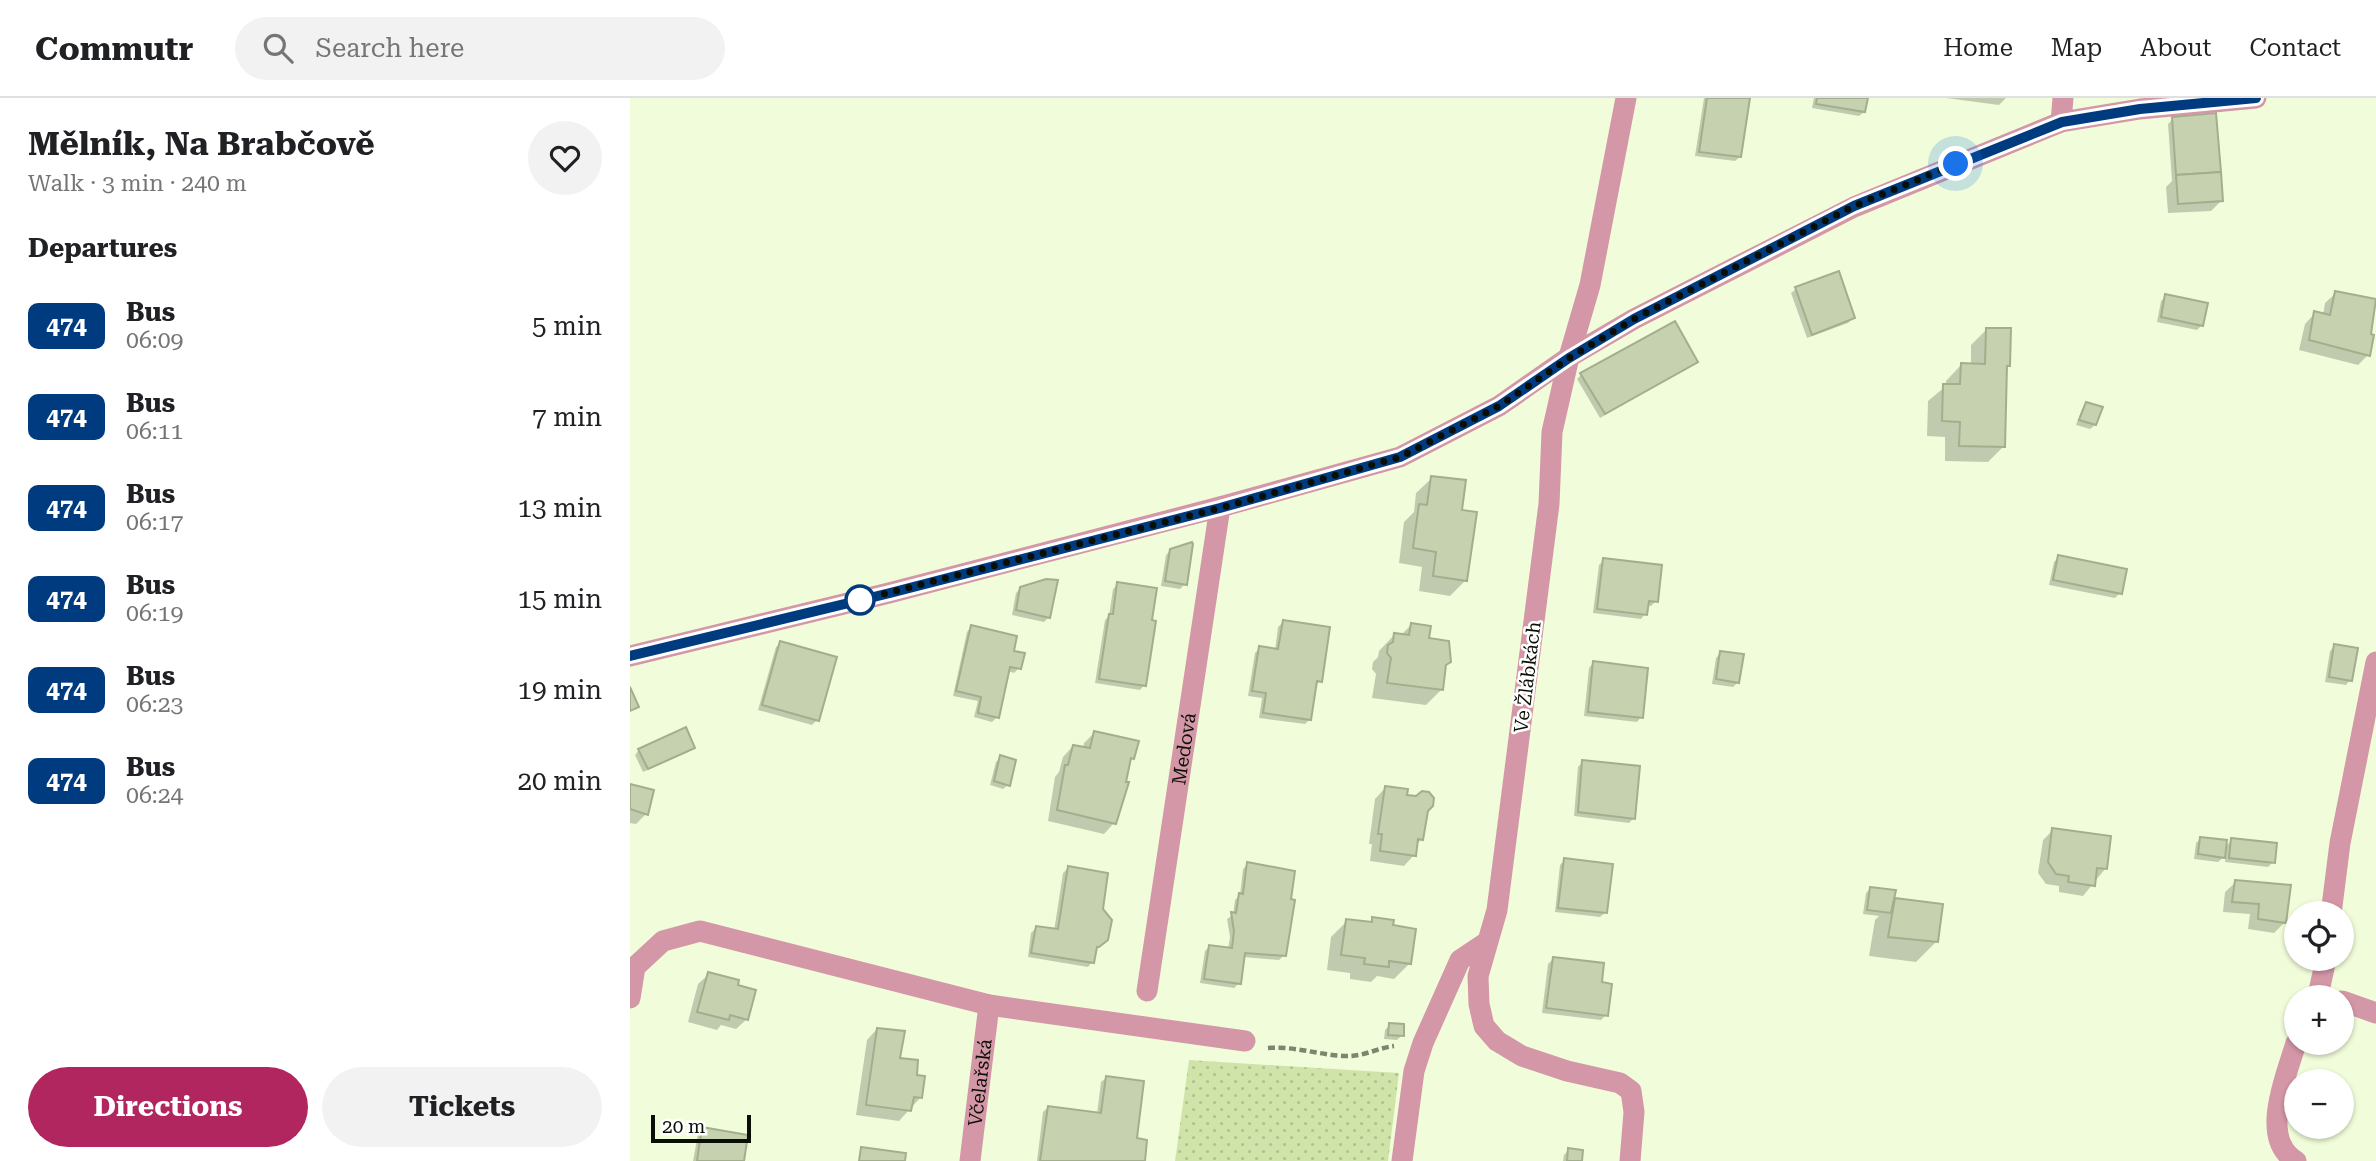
<!DOCTYPE html>
<meta charset="utf-8">
<style>
body{margin:0;font-family:"Roboto Serif",serif;background:#f2f2f2;color:#202124;height:100vh;display:flex;flex-direction:column;font-size:26px;white-space:nowrap}
*{box-sizing:border-box;margin:0}
p{font-size:23px;color:#757577}
.icon{flex:none;width:38px;height:38px;fill:none;stroke:currentColor;stroke-width:2;stroke-linecap:round;stroke-linejoin:round}
.map{position:relative;flex:1;overflow:hidden}
.panel{display:flex;flex-direction:column;background:#fff;width:630px}
.panel>*{flex:none}
.badge{padding:0 14px;border-radius:10px;font-size:24px;line-height:46px}
.buttons{position:absolute;left:1654px;top:803px;display:grid;gap:14px}
.buttons a{display:grid;place-items:center;width:70px;height:70px;border-radius:50%;background:#fff;box-shadow:0 2px 5px #0004;font-size:35px}
.scale{position:absolute;left:21px;bottom:18px;width:100px;box-sizing:border-box;padding-left:7px;border:4px solid #0a0e04;border-top:0;font-size:19px;line-height:24px;white-space:nowrap;color:#0a0e04;-webkit-text-stroke:5px #fff;paint-order:stroke}
.you{position:absolute;width:35px;height:35px;margin:-18px;border:5px solid #fff;border-radius:50%;background:#1a73e8;box-shadow:0 0 0 10px #1a73e833}
.map>.badge{position:absolute;translate:-50% -50%;box-shadow:0 0 0 4px #fff}
h2{padding:0 28px;font-size:26px;line-height:63px}
.round{display:grid;place-items:center;flex:none;width:74px;height:74px;border-radius:37px;background:#f2f2f2}
.head{display:flex;align-items:center;justify-content:space-between;height:119px;padding:0 28px}
h1{font-size:33px;font-weight:700;line-height:52px}
.action{display:flex;gap:14px;margin-top:auto;padding:14px 28px}
.action a{flex:1;height:80px;border-radius:42px;background:#b2265f;color:#fff;font-size:28px;font-weight:700;line-height:80px;text-align:center}
.action a+a{background:#f2f2f2;color:#202124}
ul{padding:0;list-style:none}
li{display:flex;align-items:center;gap:21px;height:91px;padding:0 28px}
li div{flex:1}
li b{display:block;font-size:26px}
li em{font-style:normal}
li .badge{min-width:77px;font-weight:700;text-align:center}
header{display:flex;align-items:center;gap:42px;box-sizing:border-box;height:98px;padding:0 35px;background:#fff;border-bottom:2px solid #e0e0e0}
header strong{font-size:33px}
nav{display:flex;gap:38px;margin-inline-start:auto;font-size:24px}
.search{width:490px;height:63px;background:#f2f2f2;display:flex;align-items:center;gap:18px;box-sizing:border-box;padding:0 24px;border-radius:38px;color:#757577;font-size:26px}
main{display:flex;flex:1;min-height:0}
.map>svg:first-child{display:block}
</style>
<header>
<strong>Commutr</strong>
<div class="search"><svg class="icon" aria-label="search" viewBox="0 0 24 24"><circle cx="10" cy="10" r="6"/><path d="M15 15l6 6"/></svg>Search here</div>
<nav><a>Home</a><a>Map</a><a>About</a><a>Contact</a></nav>
</header>
<main>
<section class="panel">
<div class="head"><div><h1>Mělník, Na Brabčově</h1><p>Walk · 3 min · 240 m</p></div><a class="round"><svg class="icon" aria-label="heart" viewBox="0 0 24 24"><path d="M12 20l-8-8c-3-5 5-10 8-4 3-6 11-1 8 4z"/></svg></a></div>
<h2>Departures</h2>
<ul>
<li><span class="badge" style="background:#003b80;color:#fff">474</span><div><b>Bus</b><p>06:09</p></div><em>5 min</em></li>
<li><span class="badge" style="background:#003b80;color:#fff">474</span><div><b>Bus</b><p>06:11</p></div><em>7 min</em></li>
<li><span class="badge" style="background:#003b80;color:#fff">474</span><div><b>Bus</b><p>06:17</p></div><em>13 min</em></li>
<li><span class="badge" style="background:#003b80;color:#fff">474</span><div><b>Bus</b><p>06:19</p></div><em>15 min</em></li>
<li><span class="badge" style="background:#003b80;color:#fff">474</span><div><b>Bus</b><p>06:23</p></div><em>19 min</em></li>
<li><span class="badge" style="background:#003b80;color:#fff">474</span><div><b>Bus</b><p>06:24</p></div><em>20 min</em></li>
</ul>
<div class="action"><a>Directions</a><a>Tickets</a></div>
</section>
<div class="map">
<svg width="1746" height="1063" viewBox="0 0 1746 1063">
<defs>
<pattern id="grass-dots" width="8" height="8" patternUnits="userSpaceOnUse" patternTransform="scale(1.75)"><rect width="8" height="8" fill="#d0e4aa"/><path d="M2 2h.1M6 6h.1" fill="none" stroke="#b1c291" stroke-width="1.8" stroke-linecap="round"/></pattern>
</defs>
<rect width="100%" height="100%" fill="#f1fdda"/>
<!-- grass -->
<path fill="url(#grass-dots)" d="M 559,962 L 769,975 L 758,1063 L 545,1063 Z"/>
<!-- shadow -->
<g fill="#0003">
<path d="M 1074,0 L 1118,0 L 1110,59 L 1105,63 L 1065,58 Z"/>
<path d="M 1184,0 L 1236,0 L 1234,14 L 1229,18 L 1182,10 Z"/>
<path d="M 1316,0 L 1376,0 L 1369,7 Z"/>
<path d="M 1543,21 L 1592,102 L 1581,113 L 1538,115 L 1536,89 L 1542,83 L 1538,26 Z"/>
<path d="M 1166,191 L 1223,220 L 1218,225 L 1177,240 L 1161,195 Z"/>
<path d="M 1706,195 L 1746,203 L 1739,237 L 1738,257 L 1728,267 L 1669,252 L 1675,226 L 1685,215 L 1693,217 L 1695,205 Z"/>
<path d="M 1536,198 L 1572,227 L 1567,232 L 1527,224 L 1531,203 Z"/>
<path d="M 1356,232 L 1379,267 L 1375,271 L 1374,348 L 1358,364 L 1315,363 L 1315,339 L 1297,338 L 1298,303 L 1316,288 L 1316,283 L 1331,267 L 1341,267 L 1341,247 Z"/>
<path d="M 1061,268 L 970,320 L 947,281 L 952,276 Z"/>
<path d="M 1456,306 L 1465,327 L 1460,331 L 1446,327 L 1452,311 Z"/>
<path d="M 802,380 L 830,413 L 836,482 L 820,498 L 789,493 L 792,469 L 769,465 L 774,424 L 784,414 L 786,395 Z"/>
<path d="M 541,452 L 555,486 L 550,491 L 531,488 L 536,457 Z"/>
<path d="M 1429,459 L 1490,495 L 1485,500 L 1419,487 L 1424,464 Z"/>
<path d="M 974,462 L 1026,503 L 1021,508 L 1016,507 L 1015,516 L 1011,521 L 963,515 L 969,467 Z"/>
<path d="M 488,486 L 514,587 L 510,592 L 465,585 L 475,522 L 479,518 L 483,491 Z"/>
<path d="M 391,490 L 418,520 L 414,524 L 382,517 L 386,495 Z"/>
<path d="M 653,524 L 690,583 L 684,589 L 679,622 L 675,626 L 629,620 L 632,600 L 618,598 L 625,555 L 630,550 L 645,553 L 648,529 Z"/>
<path d="M 781,527 L 815,568 L 812,591 L 796,607 L 742,600 L 746,576 L 742,571 L 743,564 L 748,559 L 749,553 L 764,537 L 770,538 Z"/>
<path d="M 341,529 L 382,554 L 389,570 L 384,575 L 378,573 L 367,619 L 362,624 L 344,619 L 348,603 L 323,598 L 337,534 Z"/>
<path d="M 151,545 L 187,622 L 182,627 L 128,612 L 146,549 Z"/>
<path d="M 1705,548 L 1720,582 L 1716,587 L 1695,584 L 1700,553 Z"/>
<path d="M 1090,555 L 1108,584 L 1103,589 L 1082,586 L 1086,560 Z"/>
<path d="M 963,565 L 1011,619 L 1007,624 L 954,618 L 959,570 Z"/>
<path d="M 464,635 L 503,660 L 499,664 L 484,725 L 474,736 L 418,723 L 425,679 L 429,674 L 433,659 L 443,648 L 453,650 L 454,645 Z"/>
<path d="M 63,649 L 58,654 L 13,674 L 5,657 L 9,652 Z"/>
<path d="M 371,659 L 378,687 L 373,691 L 360,687 L 366,664 Z"/>
<path d="M 953,664 L 1004,720 L 999,725 L 944,718 L 948,669 Z"/>
<path d="M 0,687 L 16,716 L 6,726 L 0,725 Z"/>
<path d="M 755,690 L 775,698 L 796,713 L 792,741 L 786,747 L 784,757 L 774,768 L 740,763 L 742,746 L 739,746 L 745,701 Z"/>
<path d="M 1423,732 L 1475,771 L 1453,798 L 1429,794 L 1429,788 L 1416,786 L 1408,775 L 1413,742 Z"/>
<path d="M 1571,740 L 1595,749 L 1602,742 L 1643,764 L 1638,769 L 1595,764 L 1596,757 L 1588,764 L 1564,761 L 1566,745 Z"/>
<path d="M 935,762 L 975,815 L 970,819 L 925,814 L 930,767 Z"/>
<path d="M 618,766 L 654,857 L 649,862 L 613,859 L 609,885 L 604,890 L 570,885 L 575,853 L 580,848 L 598,851 L 600,839 L 597,821 L 603,817 L 605,802 L 610,797 L 613,771 Z"/>
<path d="M 438,770 L 471,812 L 471,847 L 465,852 L 462,864 L 458,869 L 398,859 L 401,835 L 406,830 L 424,833 L 433,775 Z"/>
<path d="M 1606,784 L 1654,825 L 1644,835 L 1618,831 L 1620,816 L 1593,814 L 1595,794 Z"/>
<path d="M 1240,791 L 1261,806 L 1266,802 L 1306,844 L 1286,864 L 1239,858 L 1245,822 L 1249,818 L 1233,816 L 1236,795 Z"/>
<path d="M 743,821 L 761,829 L 780,865 L 764,881 L 747,878 L 741,884 L 720,881 L 720,875 L 697,872 L 701,839 L 717,823 L 738,826 Z"/>
<path d="M 923,861 L 970,886 L 976,917 L 971,922 L 912,915 L 918,866 Z"/>
<path d="M 79,876 L 106,888 L 117,921 L 106,931 L 91,927 L 87,932 L 58,924 L 68,886 Z"/>
<path d="M 760,927 L 772,937 L 767,942 L 754,941 L 755,932 Z"/>
<path d="M 247,931 L 268,962 L 285,978 L 291,999 L 269,1023 L 226,1017 L 237,942 Z"/>
<path d="M 476,980 L 513,1063 L 407,1063 L 413,1014 L 418,1009 L 467,1016 L 471,984 Z"/>
<path d="M 73,1031 L 112,1063 L 63,1063 L 68,1036 Z"/>
<path d="M 939,1052 L 950,1063 L 933,1063 L 934,1057 Z"/>
</g>
<!-- building -->
<g fill="#c6d1b0" stroke="#a3ae8d" stroke-width="2">
<path d="M 1077,0 L 1120,0 L 1111,59 L 1069,54 Z"/>
<path d="M 1187,0 L 1238,0 L 1235,14 L 1186,6 Z"/>
<path d="M 1586,15 L 1591,74 L 1546,77 L 1542,19 Z"/>
<path d="M 1591,74 L 1593,103 L 1548,106 L 1546,77 Z"/>
<path d="M 1209,173 L 1225,220 L 1182,237 L 1165,189 Z"/>
<path d="M 1705,193 L 1746,201 L 1741,236 L 1744,237 L 1740,258 L 1679,242 L 1684,213 L 1700,217 Z"/>
<path d="M 1535,196 L 1578,205 L 1573,228 L 1531,219 Z"/>
<path d="M 1045,223 L 1068,264 L 975,316 L 950,275 Z"/>
<path d="M 1356,230 L 1381,230 L 1380,268 L 1377,268 L 1375,349 L 1329,348 L 1330,324 L 1312,323 L 1313,286 L 1330,286 L 1331,265 L 1355,266 Z"/>
<path d="M 1456,304 L 1473,309 L 1466,327 L 1449,322 Z"/>
<path d="M 801,378 L 836,382 L 832,412 L 847,414 L 837,483 L 803,478 L 806,454 L 783,450 L 789,406 L 797,407 Z"/>
<path d="M 562,444 L 563,446 L 557,487 L 535,483 L 540,451 Z"/>
<path d="M 1428,457 L 1497,471 L 1492,496 L 1423,482 Z"/>
<path d="M 973,460 L 1032,467 L 1028,504 L 1019,503 L 1017,517 L 967,511 Z"/>
<path d="M 416,481 L 428,482 L 420,520 L 386,512 L 390,489 Z"/>
<path d="M 487,484 L 527,490 L 522,522 L 526,523 L 516,588 L 469,581 L 479,516 L 483,516 Z"/>
<path d="M 653,522 L 700,529 L 692,584 L 687,583 L 681,622 L 633,615 L 636,595 L 622,593 L 629,548 L 648,551 Z"/>
<path d="M 781,525 L 801,528 L 799,540 L 819,543 L 821,564 L 816,567 L 813,592 L 757,585 L 761,560 L 757,555 L 758,547 L 763,544 L 764,535 L 779,537 Z"/>
<path d="M 341,527 L 387,538 L 384,553 L 395,555 L 391,571 L 380,569 L 369,620 L 348,615 L 351,599 L 326,593 Z"/>
<path d="M 150,543 L 207,559 L 189,623 L 132,607 Z"/>
<path d="M 1704,546 L 1728,550 L 1722,583 L 1699,579 Z"/>
<path d="M 1090,553 L 1114,556 L 1109,585 L 1086,581 Z"/>
<path d="M 963,563 L 1018,570 L 1013,620 L 958,614 Z"/>
<path d="M 0,589 L 9,609 L 0,613 Z"/>
<path d="M 56,629 L 65,650 L 18,671 L 8,651 Z"/>
<path d="M 464,633 L 509,643 L 504,661 L 501,660 L 496,684 L 499,684 L 486,726 L 427,712 L 435,667 L 438,667 L 443,647 L 460,650 Z"/>
<path d="M 370,657 L 386,662 L 380,688 L 364,683 Z"/>
<path d="M 952,662 L 1010,668 L 1005,721 L 948,714 Z"/>
<path d="M 0,686 L 24,692 L 18,717 L 0,711 Z"/>
<path d="M 755,688 L 778,691 L 777,697 L 786,698 L 792,693 L 799,694 L 804,700 L 803,708 L 798,713 L 793,742 L 788,741 L 786,758 L 750,753 L 752,736 L 748,736 Z"/>
<path d="M 1422,730 L 1481,738 L 1477,771 L 1467,770 L 1465,788 L 1438,784 L 1439,778 L 1426,776 L 1418,764 Z"/>
<path d="M 1570,739 L 1597,742 L 1595,760 L 1568,756 Z"/>
<path d="M 1601,740 L 1647,745 L 1645,765 L 1599,760 Z"/>
<path d="M 934,760 L 983,766 L 977,815 L 928,810 Z"/>
<path d="M 617,764 L 665,773 L 661,801 L 665,802 L 656,858 L 615,855 L 611,886 L 574,881 L 579,847 L 602,850 L 604,833 L 601,814 L 606,815 L 609,795 L 613,796 Z"/>
<path d="M 438,768 L 478,775 L 473,811 L 482,822 L 478,842 L 469,849 L 467,849 L 464,865 L 401,855 L 406,828 L 428,831 Z"/>
<path d="M 1605,782 L 1661,787 L 1656,825 L 1628,821 L 1629,806 L 1602,804 Z"/>
<path d="M 1240,789 L 1266,792 L 1261,815 L 1237,812 Z"/>
<path d="M 1265,800 L 1313,806 L 1308,844 L 1258,839 Z"/>
<path d="M 742,819 L 764,822 L 763,827 L 786,831 L 781,866 L 759,863 L 759,869 L 734,866 L 735,860 L 711,857 L 716,821 L 742,824 Z"/>
<path d="M 923,859 L 974,865 L 972,884 L 982,886 L 978,918 L 916,910 Z"/>
<path d="M 78,874 L 109,882 L 108,887 L 126,892 L 118,922 L 100,917 L 99,922 L 67,914 Z"/>
<path d="M 759,925 L 774,926 L 774,938 L 758,937 Z"/>
<path d="M 247,930 L 275,933 L 270,960 L 288,962 L 287,977 L 295,978 L 292,1000 L 284,999 L 281,1013 L 236,1007 Z"/>
<path d="M 476,978 L 514,983 L 507,1040 L 517,1042 L 515,1063 L 410,1063 L 418,1008 L 471,1015 Z"/>
<path d="M 72,1029 L 118,1037 L 114,1063 L 67,1063 Z"/>
<path d="M 231,1049 L 276,1055 L 275,1063 L 229,1063 Z"/>
<path d="M 938,1050 L 953,1052 L 952,1063 L 937,1063 Z"/>
</g>
<g fill="none" stroke-linecap="round" stroke-linejoin="round">
<!-- path -->
<path stroke="#7d856e" stroke-width="4.5" stroke-dasharray="7 3.5" stroke-linecap="butt" d="M 638,950 C 665,948 689,957 715,958 C 733,959 747,950 764,948"/>
<!-- minor -->
<g stroke="#d497a7" stroke-width="21">
<path d="M 996,0 L 960,187 L 939,259 L 922,334 L 919,406 L 867,812 L 848,878 L 849,906 L 854,928 L 867,943 L 892,958 L 937,973 L 990,985 L 1001,993 L 1004,1014 L 1000,1063"/>
<path d="M 1431,24 L 1433,0"/>
<path d="M 0,558 L 259,495 L 590,409 L 770,359 L 869,308 L 939,259 L 1004,221 L 1224,109 L 1431,24 L 1510,11 L 1626,0"/>
<path d="M 1701,816 L 1710,745 L 1746,564"/>
<path id="s1" d="M 517,893 L 590,409"/>
<path d="M 1689,893 L 1696,861"/>
<path d="M 0,900 L 5,869 L 33,843 L 70,833 L 359,907 L 615,943"/>
<path d="M 1712,903 L 1746,915"/>
<path id="s2" d="M 340,1063 L 359,907"/>
<path d="M 772,1063 L 784,973 L 793,945 L 830,862 L 857,844"/>
<path d="M 1666,1063 C 1628,1041 1657,976 1666,945"/>
</g>
</g>
<g fill="none" stroke-linecap="round" stroke-linejoin="round">
<!-- line casing -->
<g stroke="#fff" stroke-width="16">
<path id="line" d="M 0,558 L 260,495 L 590,410 L 770,359 L 869,308 L 939,260 L 1004,221 L 1224,108 L 1432,24 L 1510,11 L 1626,0"/>
</g>
<!-- line -->
<use href="#line" stroke="#003b80" stroke-width="10"/>
<!-- walk -->
<path stroke="#0a0e04" stroke-width="7" stroke-dasharray="0 12.6" d="M 230,502 L 590,410 L 770,359 L 869,308 L 939,260 L 1004,221 L 1224,108 L 1326,66"/>
</g>
<!-- markers -->
<circle fill="#fff" stroke="#003b80" stroke-width="3.5" cx="230" cy="502" r="14"/>
<g text-anchor="middle" stroke-width="5" stroke-linejoin="round" paint-order="stroke">
<!-- street labels -->
<g font-size="19" fill="#0a0e04" stroke="#fff">
<text transform="translate(897 579) rotate(-83)" y="7">Ve Žlábkách</text>
<text dy="7" stroke="none"><textPath href="#s1" startOffset="245">Medová</textPath></text>
<text dy="7" stroke="none"><textPath href="#s2" startOffset="79">Včelařská</textPath></text>
</g>
</g>
</svg>
<div class="buttons">
<a><svg class="icon" aria-label="locate" viewBox="0 0 24 24"><circle cx="12" cy="12" r="6"/><path d="M12 2v4M12 18v4M2 12h4M18 12h4"/></svg></a>
<a>+</a>
<a>−</a>
</div>
<div class="scale">20 m</div>
<div class="you" style="left:1326px;top:66px"></div>
</div>
</main>
